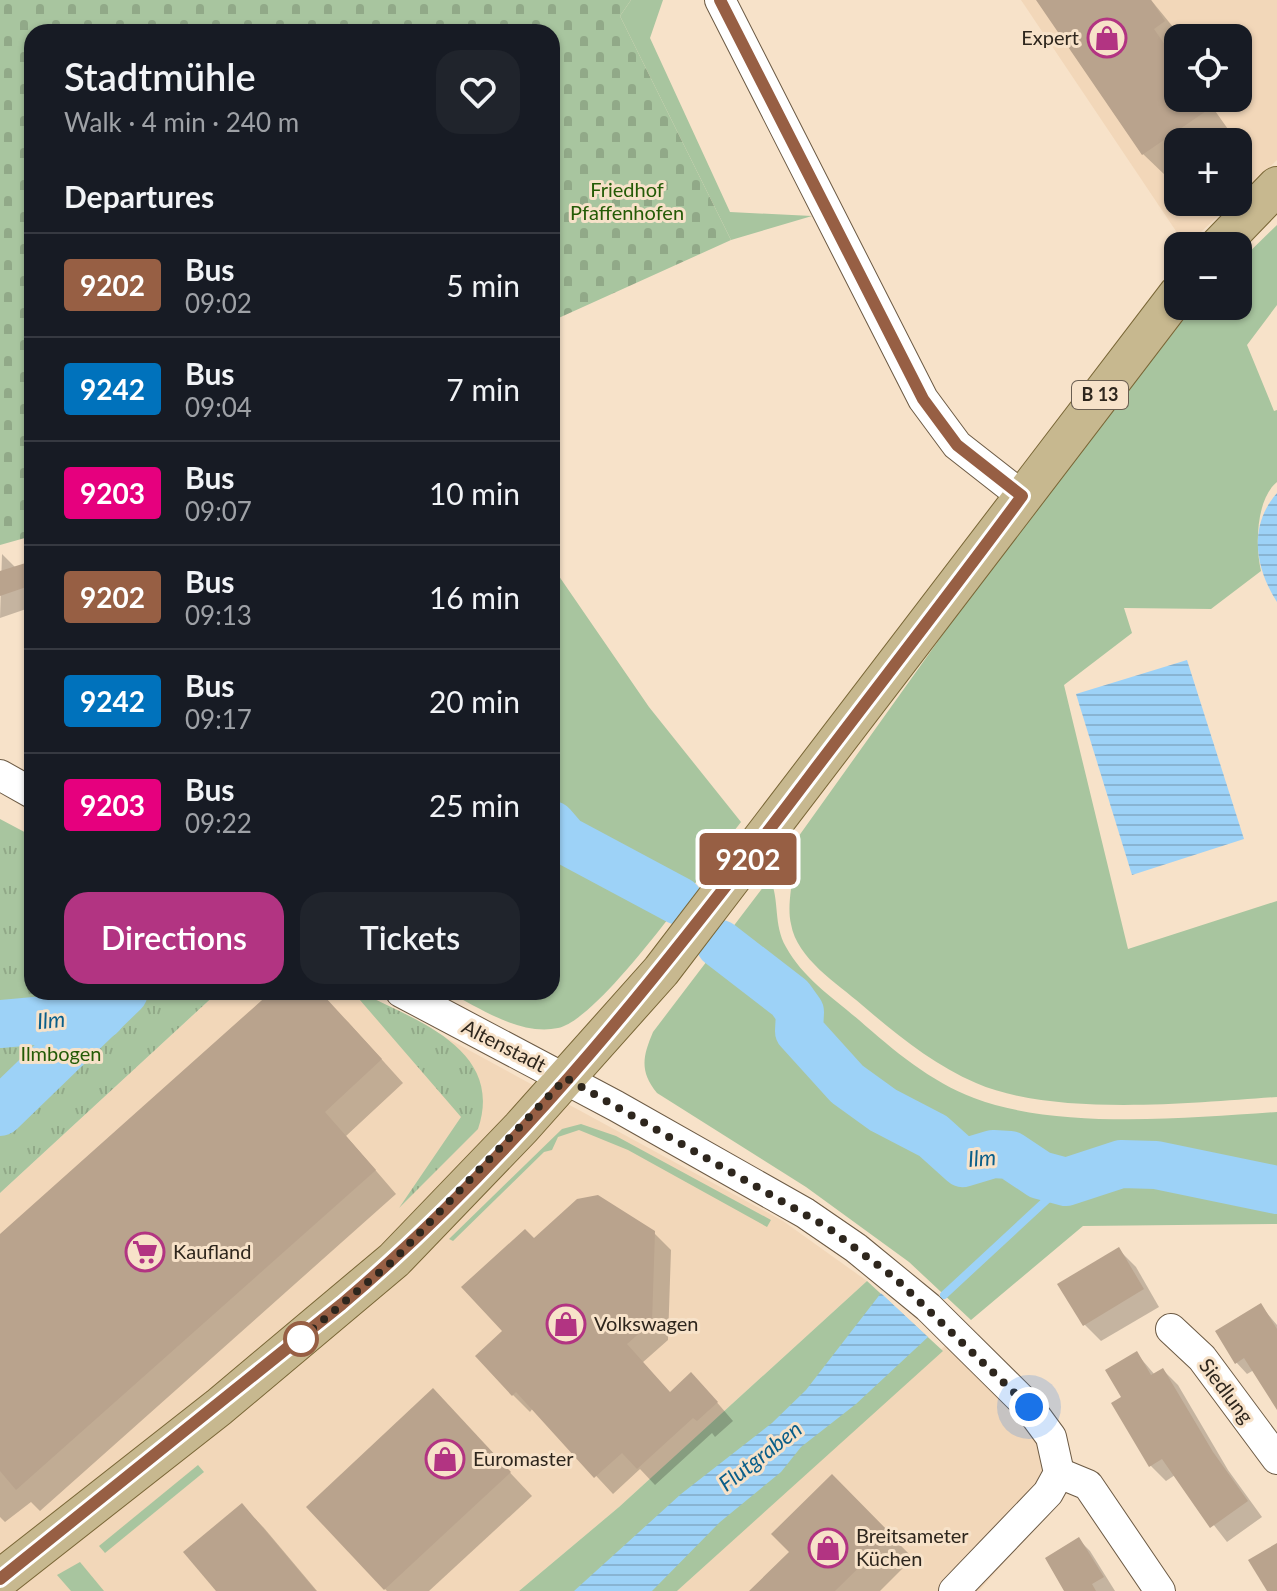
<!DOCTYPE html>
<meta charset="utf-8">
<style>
body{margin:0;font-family:Lato,sans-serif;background:#20242c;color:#f1f3f6;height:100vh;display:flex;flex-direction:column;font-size:30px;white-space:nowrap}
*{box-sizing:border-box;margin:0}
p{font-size:26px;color:#9ea1a6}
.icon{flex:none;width:44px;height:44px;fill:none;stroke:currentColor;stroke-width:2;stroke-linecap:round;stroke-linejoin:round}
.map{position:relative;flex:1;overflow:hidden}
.panel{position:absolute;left:24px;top:24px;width:536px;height:976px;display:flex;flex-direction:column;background:#171b24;border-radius:24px;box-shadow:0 2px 6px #0004}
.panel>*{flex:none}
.badge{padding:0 16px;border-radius:6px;font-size:28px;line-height:52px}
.fabs{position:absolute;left:1164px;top:24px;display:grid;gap:16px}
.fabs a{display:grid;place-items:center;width:88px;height:88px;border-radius:16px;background:#171b24;box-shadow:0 2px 6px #0004;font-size:40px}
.you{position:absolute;width:40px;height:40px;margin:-20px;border:6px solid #fff;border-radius:50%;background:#1a73e8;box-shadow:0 0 0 12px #1a73e833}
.map>.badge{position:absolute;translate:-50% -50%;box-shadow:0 0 0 4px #fff}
h2{padding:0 40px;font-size:30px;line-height:72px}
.round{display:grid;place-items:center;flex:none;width:84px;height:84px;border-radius:24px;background:#20242c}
.head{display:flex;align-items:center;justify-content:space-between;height:136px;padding:0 40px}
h1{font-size:38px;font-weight:600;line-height:60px}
.primary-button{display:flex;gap:16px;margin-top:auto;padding:16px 40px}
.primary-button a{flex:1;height:92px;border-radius:24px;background:#b23482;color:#fff;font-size:32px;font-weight:600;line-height:92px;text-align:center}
.primary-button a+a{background:#20242c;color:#f1f3f6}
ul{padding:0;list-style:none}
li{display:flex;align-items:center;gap:24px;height:104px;padding:0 40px;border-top:2px solid #363941}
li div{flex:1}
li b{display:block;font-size:30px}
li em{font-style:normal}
li .badge{min-width:88px;font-weight:700;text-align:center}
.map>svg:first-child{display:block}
</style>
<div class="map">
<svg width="1277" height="1591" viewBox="0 0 1277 1591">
<defs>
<pattern id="cemetery-stones" width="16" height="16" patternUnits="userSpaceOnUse" patternTransform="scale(2)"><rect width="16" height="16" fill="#a8c59f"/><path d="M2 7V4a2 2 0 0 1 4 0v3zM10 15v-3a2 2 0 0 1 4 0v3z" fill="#91a988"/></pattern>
<pattern id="park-tufts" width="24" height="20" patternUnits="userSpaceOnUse" patternTransform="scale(2)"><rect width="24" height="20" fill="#a8c59f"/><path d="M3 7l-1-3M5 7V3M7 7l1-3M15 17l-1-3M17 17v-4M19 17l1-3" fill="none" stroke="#91a988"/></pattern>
<pattern id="water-rules" width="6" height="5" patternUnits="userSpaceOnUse" patternTransform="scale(2)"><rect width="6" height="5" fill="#9dd2f7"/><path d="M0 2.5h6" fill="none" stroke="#88b4d3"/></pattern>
</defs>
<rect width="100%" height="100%" fill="#f7e2c9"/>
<!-- built -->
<g fill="#f2d7b9" fill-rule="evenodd">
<path d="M 1021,0 L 1277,0 L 1277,160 L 1238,197 L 1238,142 L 1178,142 L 1178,202 L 1233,202 L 1186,246 ZM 1178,38 L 1238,38 L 1238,98 L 1178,98 Z"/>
<path d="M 218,992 L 362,992 L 783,1221 L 867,1281 L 619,1507 L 519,1591 L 0,1591 L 0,1193 Z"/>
<path d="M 957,1335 L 1044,1426 L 1050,1510 L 979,1591 L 677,1591 Z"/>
</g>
<!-- grass -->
<g fill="#a8c59f">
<path d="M 631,0 L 663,0 L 650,38 L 730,212 L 812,216 L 731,240 L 620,16 Z"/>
<path d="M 1277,225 L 1277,305 L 1247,345 L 1274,411 L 1277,410 L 1277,482 C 1256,499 1255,546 1261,571 L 1211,609 L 1124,608 L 1132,633 L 1064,685 L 1128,949 L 1277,901 L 1277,1097 C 1192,1103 1054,1117 976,1083 C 934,1065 897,1035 862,1005 C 837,983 797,959 791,924 C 787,907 792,887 793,870 L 781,861 L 991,567 L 1194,306 L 1238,306 L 1238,263 Z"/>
<path d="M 552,566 L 649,707 L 741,822 C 708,864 602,1019 558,1028 C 520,1036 480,1008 448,992 L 552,992 Z"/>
<path d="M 770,878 C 780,901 773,924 786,947 C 803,978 832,997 859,1020 C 893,1050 931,1082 974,1098 C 1058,1130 1188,1118 1277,1112 L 1277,1224 L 1083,1226 L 971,1320 L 909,1262 L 806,1187 L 657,1093 C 639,1071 643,1056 653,1032 Z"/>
<path d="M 581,1124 L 616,1136 L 771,1220 L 767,1227 L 628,1150 L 579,1130 L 558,1137 L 552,1150 L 544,1152 L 453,1241 L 449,1239 L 562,1129 Z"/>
<path d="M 867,1281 L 943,1351 L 677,1591 L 519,1591 L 619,1507 Z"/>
<path d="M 198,1465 L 204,1472 L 105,1553 L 99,1546 Z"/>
<path d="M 80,1562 L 104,1591 L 71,1591 L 57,1575 Z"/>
</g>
<!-- cemetery -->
<path fill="url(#cemetery-stones)" d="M 0,0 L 631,0 L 620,16 L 731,240 L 552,321 L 552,32 L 32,32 L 32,536 L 0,545 Z"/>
<!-- park -->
<g fill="url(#park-tufts)">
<path d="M 0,819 L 32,836 L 32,992 L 218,992 L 0,1193 Z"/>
<path d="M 353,992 L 360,992 C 415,1020 505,1049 478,1129 L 399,1208 L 461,1117 Z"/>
</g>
<!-- water -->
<g fill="url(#water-rules)">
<path d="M 1277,493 L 1277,602 C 1255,568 1248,526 1277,493 Z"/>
<path d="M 1187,660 L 1244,839 L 1132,875 L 1076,694 Z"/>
<path d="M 881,1293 L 928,1337 L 856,1404 L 801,1447 L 781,1472 L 720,1522 L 652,1591 L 574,1591 L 681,1494 L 772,1423 L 806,1390 Z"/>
</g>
<!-- pier -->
<path fill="#f7e2c9" d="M 884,1290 L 931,1334 L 931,1339 L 881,1293 Z"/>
<!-- shadow -->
<g fill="#0003">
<path d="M 1038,0 L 1151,0 L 1182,38 L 1178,38 L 1175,52 L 1178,57 L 1178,98 L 1206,98 L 1230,132 L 1216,142 L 1178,142 L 1178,168 L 1166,176 L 1143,154 Z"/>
<path d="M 2,554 L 16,568 L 32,563 L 32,607 L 0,618 Z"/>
<path d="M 274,992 L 312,992 L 348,1022 L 403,1083 L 346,1136 L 396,1194 L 40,1511 L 31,1502 L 5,1522 L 0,1517 L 0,1238 Z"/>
<path d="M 654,1233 L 671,1250 L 668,1340 L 642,1363 L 671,1394 L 708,1392 L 733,1421 L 715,1437 L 712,1433 L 655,1485 L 640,1469 L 613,1494 L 533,1408 L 530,1412 L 513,1395 L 505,1331 L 535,1241 Z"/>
<path d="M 1119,1250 L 1136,1267 L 1159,1307 L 1101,1341 L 1084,1324 Z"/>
<path d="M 1261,1306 L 1277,1325 L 1277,1406 L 1254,1370 L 1247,1374 L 1236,1362 Z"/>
<path d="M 1137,1354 L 1155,1375 L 1163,1370 L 1178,1385 L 1228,1470 L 1262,1517 L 1227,1542 L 1175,1475 L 1166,1481 L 1151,1466 L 1124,1397 Z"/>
<path d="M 455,1414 L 532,1496 L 429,1591 L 387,1591 L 308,1507 Z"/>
<path d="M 832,1476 L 913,1558 L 880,1591 L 752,1591 L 791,1552 Z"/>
<path d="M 242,1505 L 264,1528 L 317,1591 L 218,1591 Z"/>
<path d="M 1079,1540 L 1090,1551 L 1115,1591 L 1066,1591 Z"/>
</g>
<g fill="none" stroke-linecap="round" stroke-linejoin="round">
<!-- stream -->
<path stroke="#9dd2f7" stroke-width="8" d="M 944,1295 L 1066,1182"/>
<!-- river -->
<g stroke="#9dd2f7" stroke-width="48">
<path d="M 552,825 L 565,840 L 679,901"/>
<path d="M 720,944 L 790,998 L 800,1012 L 799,1031 L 847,1084 L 883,1110 L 933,1136 L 963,1163 L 993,1154 L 1010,1155 L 1040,1175 L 1066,1182 L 1121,1164 L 1156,1165 L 1277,1190"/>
<path d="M 0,1024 L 101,1015"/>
<path d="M 0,1112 L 124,992"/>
</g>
</g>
<!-- building -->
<g fill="#b9a38d">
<path d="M 1036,0 L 1151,0 L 1165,21 L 1154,29 L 1178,64 L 1178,98 L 1225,98 L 1142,155 Z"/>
<path d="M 32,561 L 32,585 L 0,596 L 0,571 Z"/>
<path d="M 271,992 L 316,992 L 325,997 L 382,1059 L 325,1112 L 376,1170 L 16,1490 L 0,1471 L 0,1234 Z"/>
<path d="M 598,1195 L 655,1231 L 652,1322 L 627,1344 L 670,1392 L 691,1372 L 718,1402 L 697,1421 L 693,1418 L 637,1469 L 622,1453 L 594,1478 L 516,1392 L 512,1396 L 475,1356 L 502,1331 L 461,1287 L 525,1229 L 534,1238 L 577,1199 Z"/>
<path d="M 1119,1247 L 1144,1289 L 1083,1326 L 1057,1284 Z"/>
<path d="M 1261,1303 L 1277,1329 L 1277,1410 L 1244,1358 L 1235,1364 L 1215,1331 Z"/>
<path d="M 1137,1351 L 1151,1375 L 1163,1368 L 1213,1452 L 1248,1501 L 1210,1528 L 1162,1459 L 1149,1467 L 1111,1403 L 1121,1397 L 1105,1370 Z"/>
<path d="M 433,1388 L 511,1472 L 384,1590 L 306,1507 Z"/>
<path d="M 832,1474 L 892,1535 L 835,1591 L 749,1591 L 789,1552 L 771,1534 Z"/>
<path d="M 242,1503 L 316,1591 L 216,1591 L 183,1552 Z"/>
<path d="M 1079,1537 L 1104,1577 L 1092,1584 L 1096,1591 L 1064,1591 L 1045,1558 Z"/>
<path d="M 1277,1543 L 1277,1591 L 1267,1591 L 1248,1560 Z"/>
</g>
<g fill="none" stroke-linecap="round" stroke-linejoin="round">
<!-- minor casing -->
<g stroke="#6c5a44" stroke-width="32">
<g id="minor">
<path d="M 720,0 L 923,399 L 957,445 L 1022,496"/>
<path d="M 0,775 L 32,793"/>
<path d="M 401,992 L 616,1106 L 805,1213 L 856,1248 L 928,1307 L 1029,1407 L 1051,1437 L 1059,1473 L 1048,1493 L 954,1591"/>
<path d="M 1171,1329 L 1202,1358 L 1277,1459"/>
<path d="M 1059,1473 L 1088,1485 L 1160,1591"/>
</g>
</g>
<!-- major casing -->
<g stroke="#796636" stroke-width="40">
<g id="major">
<path d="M 1219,246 L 1277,186"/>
<path d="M 0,1579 L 219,1407 L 394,1260 L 521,1128 L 661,971 L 1178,294"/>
</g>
</g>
<!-- minor -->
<use href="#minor" stroke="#fff" stroke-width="30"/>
<!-- major -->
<use href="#major" stroke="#c7b88f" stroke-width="38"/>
</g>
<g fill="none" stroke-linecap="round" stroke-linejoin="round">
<!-- line casing -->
<g stroke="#fff" stroke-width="18">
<path id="line" d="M 0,1579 L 342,1304 C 521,1152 669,963 810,776 C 881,682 953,590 1022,496 L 957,445 L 923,399 L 720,0"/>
</g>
<!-- line -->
<use href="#line" stroke="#975f44" stroke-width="12"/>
<!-- walk -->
<path stroke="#2e261d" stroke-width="8" stroke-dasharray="0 14.4" d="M 301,1339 L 296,1343 L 394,1260 L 566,1078 L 827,1227 L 895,1278 L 1029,1407"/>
</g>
<!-- icons -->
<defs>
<g id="shop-ring" transform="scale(2)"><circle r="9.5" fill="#f7e2c9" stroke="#b23482" stroke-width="1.5"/><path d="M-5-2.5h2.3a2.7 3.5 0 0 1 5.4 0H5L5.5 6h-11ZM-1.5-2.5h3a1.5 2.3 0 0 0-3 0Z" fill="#b23482"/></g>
<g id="supermarket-ring" transform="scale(2)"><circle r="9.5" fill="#f7e2c9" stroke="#b23482" stroke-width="1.5"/><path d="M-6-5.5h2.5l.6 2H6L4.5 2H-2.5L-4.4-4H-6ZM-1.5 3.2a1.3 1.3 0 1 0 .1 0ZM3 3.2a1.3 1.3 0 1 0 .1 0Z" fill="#b23482"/></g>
</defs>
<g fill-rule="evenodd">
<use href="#shop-ring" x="1107" y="38"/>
<use href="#supermarket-ring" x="145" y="1252"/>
<use href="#shop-ring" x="566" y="1324"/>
<use href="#shop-ring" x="445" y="1459"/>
<use href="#shop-ring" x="828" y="1548"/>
</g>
<!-- markers -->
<circle fill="#fff" stroke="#975f44" stroke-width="4" cx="301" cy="1339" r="16"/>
<g text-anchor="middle" stroke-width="6" stroke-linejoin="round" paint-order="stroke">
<!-- shield labels -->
<rect fill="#f7e2c9" stroke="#6a5e51" stroke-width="2" x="1072" y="381" width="56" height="28" rx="6"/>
<g font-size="18" font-weight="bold" fill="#2e261d">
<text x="1100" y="401">B 13</text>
</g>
<!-- poi labels -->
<g font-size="20" fill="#2e261d" stroke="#f7e2c9" text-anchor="start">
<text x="1079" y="45" text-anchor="end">Expert</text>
<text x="173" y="1259">Kaufland</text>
<text x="594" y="1331">Volkswagen</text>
<text x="473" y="1466">Euromaster</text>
<text x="856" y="1543">Breitsameter<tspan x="856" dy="23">Küchen</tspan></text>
</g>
<!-- park labels -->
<g font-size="20" fill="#245b06" stroke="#f7e2c9">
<text x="627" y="197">Friedhof<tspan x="627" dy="23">Pfaffenhofen</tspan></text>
<text x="61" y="1061">Ilmbogen</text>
</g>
<!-- street labels -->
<g font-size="20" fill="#2e261d" stroke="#f7e2c9">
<text transform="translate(504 1046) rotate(27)" y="7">Altenstadt</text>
<text transform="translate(1226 1391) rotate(53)" y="7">Siedlung</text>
</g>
<!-- water labels -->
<g font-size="22" font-style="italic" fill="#0a5e89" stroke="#f7e2c9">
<text transform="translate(51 1020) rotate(-5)" y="8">Ilm</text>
<text transform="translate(982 1158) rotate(-4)" y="8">Ilm</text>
<text transform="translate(760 1456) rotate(-38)" y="8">Flutgraben</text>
</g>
</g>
</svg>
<div class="fabs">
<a><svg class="icon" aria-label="locate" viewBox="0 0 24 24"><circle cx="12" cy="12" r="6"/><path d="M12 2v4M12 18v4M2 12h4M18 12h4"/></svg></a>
<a>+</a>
<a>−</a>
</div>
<div class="you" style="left:1029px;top:1407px"></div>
<b class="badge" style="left:748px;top:859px;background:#975f44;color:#fff">9202</b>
<section class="panel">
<div class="head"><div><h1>Stadtmühle</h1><p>Walk · 4 min · 240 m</p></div><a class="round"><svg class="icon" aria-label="heart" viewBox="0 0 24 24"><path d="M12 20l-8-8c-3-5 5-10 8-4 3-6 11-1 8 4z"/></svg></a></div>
<h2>Departures</h2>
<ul>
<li><span class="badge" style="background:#975f44;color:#fff">9202</span><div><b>Bus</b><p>09:02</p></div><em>5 min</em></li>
<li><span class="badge" style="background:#0072bc;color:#fff">9242</span><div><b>Bus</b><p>09:04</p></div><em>7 min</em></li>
<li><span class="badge" style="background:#e6007e;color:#fff">9203</span><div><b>Bus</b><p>09:07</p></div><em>10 min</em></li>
<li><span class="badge" style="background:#975f44;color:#fff">9202</span><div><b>Bus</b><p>09:13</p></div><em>16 min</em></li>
<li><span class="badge" style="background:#0072bc;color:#fff">9242</span><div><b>Bus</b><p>09:17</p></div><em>20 min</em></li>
<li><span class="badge" style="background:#e6007e;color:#fff">9203</span><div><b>Bus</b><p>09:22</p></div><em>25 min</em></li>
</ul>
<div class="primary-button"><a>Directions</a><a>Tickets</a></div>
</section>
</div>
